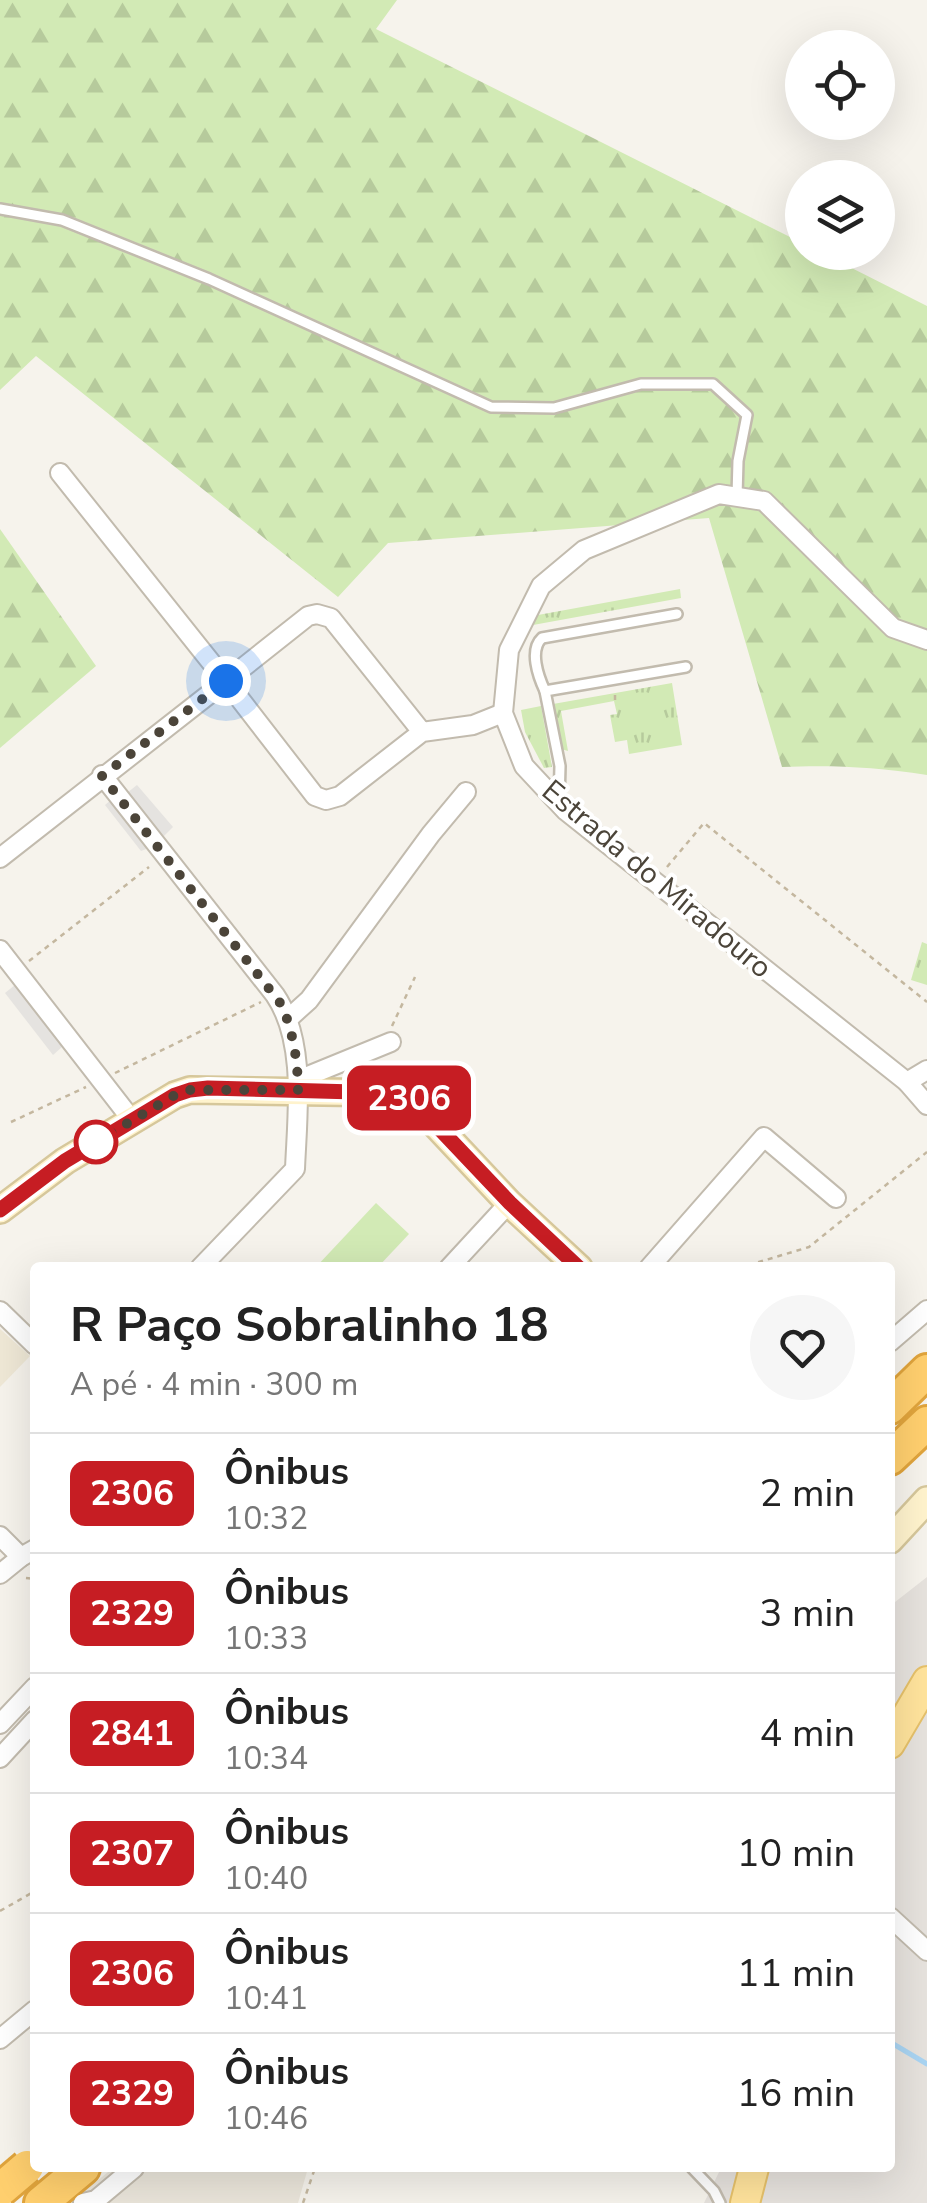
<!DOCTYPE html>
<html lang="pt">
<meta charset="utf-8">
<style>
body{margin:0;font-family:"Nunito Sans",sans-serif;background:#f6f6f6;color:#222;height:100vh;display:flex;flex-direction:column;font-size:38px;white-space:nowrap}
*{box-sizing:border-box;margin:0}
p{font-size:32px;color:#767676}
.icon{flex:none;width:55px;height:55px;fill:none;stroke:currentColor;stroke-width:2;stroke-linecap:round;stroke-linejoin:round}
.map{position:relative;flex:1;overflow:hidden}
.side{position:absolute;left:30px;top:1262px;width:865px;height:910px;display:flex;flex-direction:column;background:#fff;border-radius:10px;box-shadow:0 10px 40px #0002}
.side>*{flex:none}
.badge{padding:0 20px;border-radius:15px;font-size:35px;line-height:65px}
.fabs{position:absolute;left:785px;top:30px;display:grid;gap:20px}
.fabs a{display:grid;place-items:center;width:110px;height:110px;border-radius:50%;background:#fff;box-shadow:0 10px 40px #0002;font-size:50px}
.you{position:absolute;width:50px;height:50px;margin:-25px;border:8px solid #fff;border-radius:50%;background:#1a73e8;box-shadow:0 0 0 15px #1a73e833}
.map>.badge{position:absolute;translate:-50% -50%;box-shadow:0 0 0 5px #fff}
.round{display:grid;place-items:center;flex:none;width:105px;height:105px;border-radius:52px;background:#f6f6f6}
.head{display:flex;align-items:center;justify-content:space-between;height:170px;padding:0 40px}
h1{font-size:48px;font-weight:700;line-height:75px}
ul{padding:0;list-style:none}
li{display:flex;align-items:center;gap:30px;height:120px;padding:0 40px;border-top:2px solid #e0e0e0}
li div{flex:1}
li b{display:block;font-size:38px}
li em{font-style:normal}
li .badge{min-width:110px;font-weight:700;text-align:center}
.map>svg:first-child{display:block}
</style>
<div class="map">
<svg width="927" height="2203" viewBox="0 0 927 2203">
<defs>
<pattern id="grass-tufts" width="24" height="20" patternUnits="userSpaceOnUse" patternTransform="scale(2.5)"><rect width="24" height="20" fill="#d2eab5"/><path d="M3 7l-1-3M5 7V3M7 7l1-3M15 17l-1-3M17 17v-4M19 17l1-3" fill="none" stroke="#b6ca9c"/></pattern>
<pattern id="forest-firs" width="22" height="20" patternUnits="userSpaceOnUse" patternTransform="scale(2.5)"><rect width="22" height="20" fill="#d2eab5"/><path d="M5 1l3.5 6h-7zM16 11l3.5 6h-7z" fill="#b6ca9c"/></pattern>
</defs>
<rect width="100%" height="100%" fill="#f6f3ec"/>
<!-- residential -->
<path fill="#eae5da" d="M 113,2168 L 308,2168 L 298,2203 L 70,2203 Z"/>
<!-- industrial -->
<path fill="#e6e2dd" d="M 927,1577 L 927,2203 L 704,2203 L 721,2168 L 890,2168 L 890,1606 Z"/>
<!-- education -->
<path fill="#efe8d6" d="M 0,1329 L 30,1356 L 0,1387 Z"/>
<!-- grass -->
<g fill="url(#grass-tufts)">
<path d="M 680,589 L 681,598 L 533,625 L 538,615 Z"/>
<path d="M 672,683 L 682,745 L 629,754 L 627,740 L 615,742 L 610,715 L 617,714 L 614,701 L 561,711 L 568,751 L 561,749 L 553,704 Z"/>
<path d="M 541,706 L 552,767 L 544,768 L 525,732 L 521,710 Z"/>
<path d="M 922,942 L 927,944 L 927,985 L 911,980 Z"/>
</g>
<!-- forest -->
<g fill="url(#forest-firs)">
<path d="M 0,0 L 397,0 L 376,29 L 802,243 L 802,252 L 822,253 L 927,306 L 927,775 C 874,767 835,765 782,767 L 709,518 L 388,543 L 338,597 L 36,356 L 0,390 Z"/>
<path d="M 0,529 L 96,666 L 0,748 Z"/>
</g>
<!-- pitch -->
<path fill="#d2eab5" d="M 376,1203 L 409,1234 L 378,1267 L 316,1267 Z"/>
<!-- parking -->
<g fill="#e5e3e0">
<path d="M 137,785 L 173,827 L 164,836 L 127,793 Z"/>
<path d="M 111,800 L 149,848 L 141,851 L 105,805 Z"/>
<path d="M 15,985 L 63,1046 L 53,1055 L 5,993 Z"/>
</g>
<g fill="none" stroke-linecap="round" stroke-linejoin="round">
<!-- stream -->
<path stroke="#a9d4f2" stroke-width="5" d="M 890,2042 L 927,2064"/>
<!-- lane casing -->
<g stroke="#c2bbae" stroke-width="14">
<g id="lane">
<path d="M 0,209 L 62,220 L 209,279 L 491,407 L 554,408 L 641,384 L 713,384 L 747,415 L 738,461 L 737,496"/>
<path d="M 545,691 L 686,667"/>
<path d="M 559,802 L 560,766 L 545,691 C 538,676 529,650 542,638 L 677,614"/>
<path d="M 692,2168 L 714,2191 L 720,2203"/>
</g>
</g>
<!-- street casing -->
<g stroke="#c2bbae" stroke-width="22">
<g id="street">
<path d="M 927,640 L 893,628 L 764,501 L 719,494 L 584,550 L 541,586 L 509,650 L 503,713 L 524,766 L 566,811 L 907,1082 L 927,1105"/>
<path d="M 422,732 L 340,796 L 326,800 L 315,796 L 226,681 L 308,616 L 317,614 L 331,618 L 422,732 L 473,725 L 503,713"/>
<path d="M 102,775 L 275,995 C 307,1042 297,1116 295,1169 L 200,1268"/>
<path d="M 0,858 L 226,681 L 60,473"/>
<path d="M 0,950 L 132,1120"/>
<path d="M 288,1019 L 309,1000 L 431,834 L 466,792"/>
<path d="M 298,1080 L 391,1042"/>
<path d="M 907,1082 L 927,1070"/>
<path d="M 449,1268 L 509,1203"/>
<path d="M 649,1268 L 764,1137 L 836,1198"/>
<path d="M 0,1311 L 35,1345"/>
<path d="M 890,1342 L 927,1310"/>
<path d="M 0,1536 L 21,1557"/>
<path d="M 0,1574 L 21,1557 L 35,1549"/>
<path d="M 0,1724 L 35,1687"/>
<path d="M 0,1758 L 35,1720"/>
<path d="M 890,1917 L 927,1951"/>
<path d="M 0,2039 L 35,2010"/>
<path d="M 83,2203 L 96,2200 L 134,2168"/>
</g>
</g>
<!-- secondary casing -->
<g stroke="#d6c79b" stroke-width="30">
<g id="secondary">
<path d="M 0,1210 L 65,1161 L 175,1095 L 190,1090 L 392,1093 L 407,1096 L 420,1108 L 509,1203 L 579,1268"/>
<path d="M 890,1540 L 927,1500"/>
</g>
</g>
<!-- primary casing -->
<g stroke="#e6c16a" stroke-width="32">
<g id="primary">
<path d="M 890,1744 L 927,1681"/>
<path d="M 745,2203 L 754,2168"/>
</g>
</g>
<!-- highway casing -->
<g stroke="#e0a43c" stroke-width="38">
<g id="highway">
<path d="M 890,1407 L 927,1371"/>
<path d="M 890,1458 L 927,1423"/>
<path d="M 41,2203 L 83,2168"/>
</g>
</g>
<!-- path -->
<g stroke="#c4b79f" stroke-width="2.5" stroke-dasharray="5 5" stroke-linecap="butt">
<path d="M 615,695 L 615,703"/>
<path d="M 667,867 L 704,823 L 927,1002"/>
<path d="M 29,961 L 149,867"/>
<path d="M 392,1026 L 415,977"/>
<path d="M 115,1073 L 261,1002"/>
<path d="M 11,1122 L 86,1087"/>
<path d="M 739,1268 L 809,1247 L 927,1152"/>
<path d="M 26,1578 L 35,1579"/>
<path d="M 0,1911 L 35,1891"/>
<path d="M 303,2203 L 315,2168"/>
</g>
<!-- lane -->
<use href="#lane" stroke="#fff" stroke-width="9"/>
<!-- street -->
<use href="#street" stroke="#fff" stroke-width="18"/>
<!-- secondary -->
<use href="#secondary" stroke="#fff3cd" stroke-width="25"/>
<!-- primary -->
<use href="#primary" stroke="#ffe39c" stroke-width="28"/>
<!-- highway -->
<use href="#highway" stroke="#ffcf6e" stroke-width="32"/>
<!-- highway-bridge casing -->
<g stroke="#e0a43c" stroke-width="38" stroke-linecap="butt">
<path id="highway-bridge" d="M 0,2190 L 27,2167"/>
</g>
<!-- highway-bridge -->
<use href="#highway-bridge" stroke="#ffcf6e" stroke-width="32"/>
</g>
<g fill="none" stroke-linecap="round" stroke-linejoin="round">
<!-- line casing -->
<g stroke="#fff" stroke-width="22">
<path id="line" d="M 0,1210 L 65,1161 L 175,1095 L 190,1090 L 208,1088 L 392,1093 L 407,1096 L 420,1108 L 510,1203 L 579,1268"/>
</g>
<!-- line -->
<use href="#line" stroke="#c61d23" stroke-width="15"/>
<!-- walk -->
<path stroke="#4b4439" stroke-width="10" stroke-dasharray="0 18" d="M 96,1142 L 175,1095 L 190,1090 L 298,1090 C 298,1062 293,1030 281,1004 L 102,776 L 226,681"/>
</g>
<!-- markers -->
<circle fill="#fff" stroke="#c61d23" stroke-width="5" cx="96" cy="1142" r="20"/>
<g text-anchor="middle" stroke-width="8" stroke-linejoin="round" paint-order="stroke">
<!-- street labels -->
<g font-size="30" fill="#4b4439" stroke="#fff">
<text transform="translate(657 879) rotate(40)" y="10">Estrada do Miradouro</text>
</g>
</g>
</svg>
<div class="fabs">
<a><svg class="icon" aria-label="locate" viewBox="0 0 24 24"><circle cx="12" cy="12" r="6"/><path d="M12 2v4M12 18v4M2 12h4M18 12h4"/></svg></a>
<a><svg class="icon" aria-label="layers" viewBox="0 0 24 24"><path d="M12 4l9 5-9 5-9-5zM3 14l9 5 9-5"/></svg></a>
</div>
<div class="you" style="left:226px;top:681px"></div>
<b class="badge" style="left:409px;top:1098px;background:#c61d23;color:#fff">2306</b>
<section class="side">
<div class="head"><div><h1>R Paço Sobralinho 18</h1><p>A pé · 4 min · 300 m</p></div><a class="round"><svg class="icon" aria-label="heart" viewBox="0 0 24 24"><path d="M12 20l-8-8c-3-5 5-10 8-4 3-6 11-1 8 4z"/></svg></a></div>
<ul>
<li><span class="badge" style="background:#c61d23;color:#fff">2306</span><div><b>Ônibus</b><p>10:32</p></div><em>2 min</em></li>
<li><span class="badge" style="background:#c61d23;color:#fff">2329</span><div><b>Ônibus</b><p>10:33</p></div><em>3 min</em></li>
<li><span class="badge" style="background:#c61d23;color:#fff">2841</span><div><b>Ônibus</b><p>10:34</p></div><em>4 min</em></li>
<li><span class="badge" style="background:#c61d23;color:#fff">2307</span><div><b>Ônibus</b><p>10:40</p></div><em>10 min</em></li>
<li><span class="badge" style="background:#c61d23;color:#fff">2306</span><div><b>Ônibus</b><p>10:41</p></div><em>11 min</em></li>
<li><span class="badge" style="background:#c61d23;color:#fff">2329</span><div><b>Ônibus</b><p>10:46</p></div><em>16 min</em></li>
</ul>
</section>
</div>
